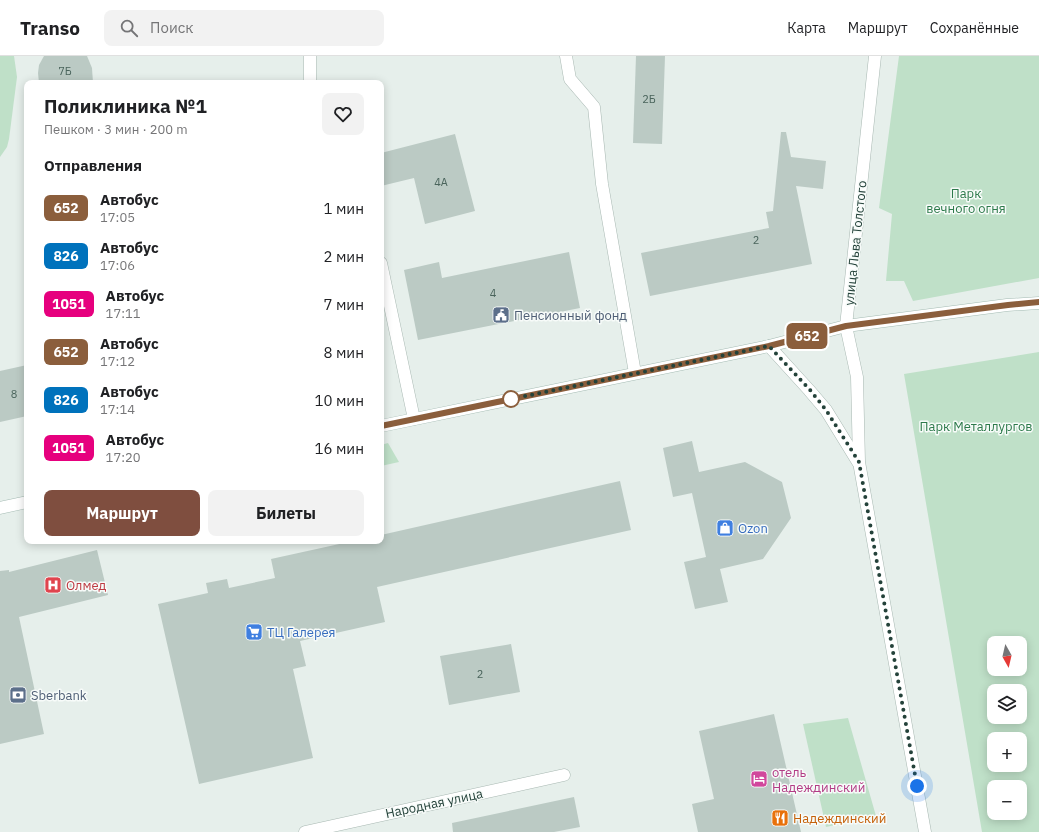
<!DOCTYPE html>
<html lang="ru">
<meta charset="utf-8">
<style>
body{margin:0;font-family:"IBM Plex Sans",sans-serif;background:#f2f2f2;color:#202124;height:100vh;display:flex;flex-direction:column;font-size:15px;white-space:nowrap}
*{box-sizing:border-box;margin:0}
p{font-size:13px;color:#757577}
.icon{flex:none;width:22px;height:22px;fill:none;stroke:currentColor;stroke-width:2;stroke-linecap:round;stroke-linejoin:round}
.map{position:relative;flex:1;overflow:hidden}
.details{position:absolute;left:24px;top:24px;width:360px;height:464px;display:flex;flex-direction:column;background:#fff;border-radius:8px;box-shadow:0 2px 10px #0003}
.details>*{flex:none}
.badge{padding:0 8px;border-radius:6px;font-size:14px;line-height:26px}
.needle{width:26px;rotate:172deg}
.fabs{position:absolute;left:987px;top:580px;display:grid;gap:8px}
.fabs a{display:grid;place-items:center;width:40px;height:40px;border-radius:8px;background:#fff;box-shadow:0 2px 10px #0003;font-size:20px}
.you{position:absolute;width:20px;height:20px;margin:-10px;border:3px solid #fff;border-radius:50%;background:#1a73e8;box-shadow:0 0 0 6px #1a73e833}
.map>.badge{position:absolute;translate:-50% -50%;box-shadow:0 0 0 2px #fff}
h2{padding:0 20px;font-size:15px;line-height:36px}
.round{display:grid;place-items:center;flex:none;width:42px;height:42px;border-radius:8px;background:#f2f2f2}
.head{display:flex;align-items:center;justify-content:space-between;height:68px;padding:0 20px}
h1{font-size:19px;font-weight:800;line-height:30px}
.cta{display:flex;gap:8px;margin-top:auto;padding:8px 20px}
.cta a{flex:1;height:46px;border-radius:8px;background:#7f4e3f;color:#fff;font-size:16px;font-weight:800;line-height:46px;text-align:center}
.cta a+a{background:#f2f2f2;color:#202124}
ul{padding:0;list-style:none}
li{display:flex;align-items:center;gap:12px;height:48px;padding:0 20px}
li div{flex:1}
li b{display:block;font-size:15px}
li em{font-style:normal}
li .badge{min-width:44px;font-weight:700;text-align:center}
header{display:flex;align-items:center;gap:24px;box-sizing:border-box;height:56px;padding:0 20px;background:#fff;border-bottom:1px solid #e0e0e0}
header strong{font-size:19px}
nav{display:flex;gap:22px;margin-inline-start:auto;font-size:14px}
.search{width:280px;height:36px;background:#f2f2f2;display:flex;align-items:center;gap:10px;box-sizing:border-box;padding:0 14px;border-radius:8px;color:#757577;font-size:15px}
.map>svg:first-child{display:block}
</style>
<header>
<strong>Transo</strong>
<div class="search"><svg class="icon" aria-label="search" viewBox="0 0 24 24"><circle cx="10" cy="10" r="6"/><path d="M15 15l6 6"/></svg>Поиск</div>
<nav><a>Карта</a><a>Маршрут</a><a>Сохранённые</a></nav>
</header>
<div class="map">
<svg width="1039" height="776" viewBox="0 0 1039 776">
<rect width="100%" height="100%" fill="#e6efeb"/>
<!-- green -->
<g fill="#bfe0c8" fill-rule="evenodd">
<path d="M 0,0 L 14,0 L 17,21 L 9,83 L 7,91 L 0,101 Z"/>
<path d="M 899,0 L 1039,0 L 1039,222 L 913,245 L 904,225 L 886,225 L 892,158 L 879,152 Z"/>
<path d="M 1039,296 L 1039,776 L 982,776 L 904,318 ZM 994,587 L 1020,587 L 1020,613 L 994,613 ZM 994,635 L 1020,635 L 1020,661 L 994,661 ZM 994,683 L 1020,683 L 1020,709 L 994,709 ZM 994,731 L 1020,731 L 1020,757 L 994,757 Z"/>
<path d="M 388,387 L 399,406 L 381,410 L 381,389 Z"/>
<path d="M 848,662 L 876,760 L 826,771 L 803,668 Z"/>
</g>
<!-- building -->
<g fill="#bbcac4">
<path d="M 44,0 L 87,0 L 92,12 L 93,27 L 39,27 L 38,17 L 39,9 Z"/>
<path d="M 636,0 L 665,0 L 662,88 L 633,87 Z"/>
<path d="M 781,76 L 786,76 L 791,101 L 826,105 L 823,133 L 796,130 L 812,208 L 650,240 L 641,197 L 769,172 L 766,156 L 773,155 Z"/>
<path d="M 455,78 L 475,155 L 425,168 L 414,122 L 381,130 L 381,97 Z"/>
<path d="M 569,196 L 580,252 L 418,284 L 404,214 L 439,206 L 442,222 Z"/>
<path d="M 27,309 L 27,360 L 0,366 L 0,315 Z"/>
<path d="M 692,385 L 699,416 L 745,406 L 782,426 L 791,462 L 763,503 L 720,513 L 728,546 L 695,553 L 684,506 L 706,501 L 692,437 L 673,441 L 663,392 Z"/>
<path d="M 620,425 L 631,474 L 377,531 L 385,566 L 300,585 L 306,610 L 293,613 L 313,702 L 199,728 L 158,548 L 208,537 L 206,527 L 227,523 L 229,532 L 275,522 L 271,503 L 353,485 L 381,485 L 381,479 Z"/>
<path d="M 97,494 L 108,539 L 19,561 L 44,678 L 0,688 L 0,515 L 9,514 L 9,516 Z"/>
<path d="M 511,588 L 520,636 L 449,649 L 440,600 Z"/>
<path d="M 774,658 L 801,776 L 698,776 L 692,748 L 714,743 L 699,675 Z"/>
<path d="M 574,741 L 580,771 L 554,776 L 453,776 L 452,767 Z"/>
</g>
<g fill="none" stroke-linecap="round" stroke-linejoin="round">
<!-- service casing -->
<g stroke="#a8b8b2" stroke-width="13">
<path id="service" d="M 566,0 L 570,23 L 594,51 L 602,128 L 635,317"/>
</g>
<!-- minor casing -->
<g stroke="#a8b8b2" stroke-width="13">
<g id="minor">
<path d="M 310,0 L 310,27"/>
<path d="M 381,207 L 414,363"/>
<path d="M 846,270 L 875,0"/>
<path d="M 305,776 L 564,719"/>
</g>
</g>
<!-- tertiary casing -->
<g stroke="#a8b8b2" stroke-width="13">
<g id="tertiary">
<path d="M 846,270 L 857,321 L 859,406 L 925,776"/>
<path d="M 769,290 L 809,334 L 826,354 L 858,406"/>
</g>
</g>
<!-- secondary casing -->
<g stroke="#a4bbb3" stroke-width="13">
<g id="secondary">
<path d="M 381,370 L 769,290 L 846,270 L 1007,249 L 1039,247"/>
<path d="M 0,452 L 27,446"/>
</g>
</g>
<!-- service -->
<use href="#service" stroke="#fff" stroke-width="12"/>
<!-- minor -->
<use href="#minor" stroke="#fff" stroke-width="12"/>
<!-- tertiary -->
<use href="#tertiary" stroke="#fff" stroke-width="12"/>
<!-- secondary -->
<use href="#secondary" stroke="#fff" stroke-width="12"/>
</g>
<g fill="none" stroke-linecap="round" stroke-linejoin="round">
<!-- line casing -->
<g stroke="#fff" stroke-width="9">
<path id="line" d="M 381,370 L 769,290 L 846,270 L 1008,249 L 1039,246"/>
</g>
<!-- line -->
<use href="#line" stroke="#8b5e3c" stroke-width="6"/>
<!-- walk -->
<path stroke="#24423a" stroke-width="4" stroke-dasharray="0 7.2" d="M 511,343 L 769,290 L 810,334 L 826,354 L 859,406 L 917,730"/>
</g>
<!-- icons -->
<defs>
<g id="civic-square" transform="scale(0.9)"><rect x="-9" y="-9" width="18" height="18" rx="4" fill="#5c6f8a" stroke="#f7fbf9"/><path d="M-.6-6.5H3V-4.5H.6V-3L4-1V1h2V6H-6V1h2V-1L-.6-3ZM-1.2 2.5V6h2.4V2.5Z" fill="#fff"/></g>
<g id="shop-square" transform="scale(0.9)"><rect x="-9" y="-9" width="18" height="18" rx="4" fill="#3f7fe0" stroke="#f7fbf9"/><path d="M-5-2.5h2.3a2.7 3.5 0 0 1 5.4 0H5L5.5 6h-11ZM-1.5-2.5h3a1.5 2.3 0 0 0-3 0Z" fill="#fff"/></g>
<g id="hospital-square" transform="scale(0.9)"><rect x="-9" y="-9" width="18" height="18" rx="4" fill="#e0444e" stroke="#f7fbf9"/><path d="M-5-5h3v3.5h4V-5h3V5h-3V1.5h-4V5h-3Z" fill="#fff"/></g>
<g id="supermarket-square" transform="scale(0.9)"><rect x="-9" y="-9" width="18" height="18" rx="4" fill="#3f7fe0" stroke="#f7fbf9"/><path d="M-6-5.5h2.5l.6 2H6L4.5 2H-2.5L-4.4-4H-6ZM-1.5 3.2a1.3 1.3 0 1 0 .1 0ZM3 3.2a1.3 1.3 0 1 0 .1 0Z" fill="#fff"/></g>
<g id="bank-square" transform="scale(0.9)"><rect x="-9" y="-9" width="18" height="18" rx="4" fill="#5c6f8a" stroke="#f7fbf9"/><path d="M-6-4H6V4H-6ZM0-2.3a2.3 2.3 0 1 0 0 4.6a2.3 2.3 0 1 0 0-4.6Z" fill="#fff"/></g>
<g id="hotel-square" transform="scale(0.9)"><rect x="-9" y="-9" width="18" height="18" rx="4" fill="#d1479c" stroke="#f7fbf9"/><path d="M-6-4.5h1.5V1H6V5H4.5V3h-9V5H-6ZM-4 0a1.8 1.8 0 1 1 3.6 0ZM.5 0V-2.5h3Q6-2.5 6 0Z" fill="#fff"/></g>
<g id="restaurant-square" transform="scale(0.9)"><rect x="-9" y="-9" width="18" height="18" rx="4" fill="#e8710a" stroke="#f7fbf9"/><path d="M-5-6h1v4h1v-4h1v4h1v-4h1v5L-1.5 .5V6h-2V.5L-5-1ZM5-6V6H3V1.5H1.5Q1.5-4 5-6Z" fill="#fff"/></g>
</defs>
<g fill-rule="evenodd">
<use href="#civic-square" x="501" y="259"/>
<use href="#shop-square" x="725" y="472"/>
<use href="#hospital-square" x="53" y="529"/>
<use href="#supermarket-square" x="254" y="576"/>
<use href="#bank-square" x="18" y="639"/>
<use href="#hotel-square" x="759" y="723"/>
<use href="#restaurant-square" x="780" y="762"/>
</g>
<!-- markers -->
<circle fill="#fff" stroke="#8b5e3c" stroke-width="2" cx="511" cy="343" r="8"/>
<g text-anchor="middle" stroke-width="3" stroke-linejoin="round" paint-order="stroke">
<!-- number labels -->
<g font-size="11" fill="#4a645c">
<text x="65" y="19">7Б</text>
<text x="649" y="47">2Б</text>
<text x="441" y="130">4А</text>
<text x="756" y="188">2</text>
<text x="493" y="241">4</text>
<text x="14" y="342">8</text>
<text x="480" y="622">2</text>
</g>
<!-- park labels -->
<g font-size="13" fill="#2d7a4b" stroke="#f7fbf9">
<text x="966" y="142">Парк<tspan x="966" dy="15">вечного огня</tspan></text>
<text x="976" y="375">Парк Металлургов</text>
</g>
<!-- street labels -->
<g font-size="13" fill="#24423a" stroke="#f7fbf9">
<text transform="translate(855 187) rotate(-84)" y="5">улица Льва Толстого</text>
<text transform="translate(434 747) rotate(-12)" y="5">Народная улица</text>
</g>
<!-- service labels -->
<g font-size="13" fill="#4e5e75" stroke="#f7fbf9" text-anchor="start">
<text x="514" y="264">Пенсионный фонд</text>
<text x="31" y="644">Sberbank</text>
</g>
<!-- shop labels -->
<g font-size="13" fill="#366cbe" stroke="#f7fbf9" text-anchor="start">
<text x="738" y="477">Ozon</text>
<text x="267" y="581">ТЦ Галерея</text>
</g>
<!-- health labels -->
<g font-size="13" fill="#be3a42" stroke="#f7fbf9" text-anchor="start">
<text x="66" y="534">Олмед</text>
</g>
<!-- hotel labels -->
<g font-size="13" fill="#b23c85" stroke="#f7fbf9" text-anchor="start">
<text x="772" y="721">отель<tspan x="772" dy="15">Надеждинский</tspan></text>
</g>
<!-- food labels -->
<g font-size="13" fill="#c56008" stroke="#f7fbf9" text-anchor="start">
<text x="793" y="767">Надеждинский</text>
</g>
</g>
</svg>
<div class="fabs">
<a><svg class="needle" viewBox="-14 -14 28 28"><path d="M0-13l5 13h-10z" fill="#e53935"/><path d="M0 13l5-13h-10z" fill="#757577"/></svg></a>
<a><svg class="icon" aria-label="layers" viewBox="0 0 24 24"><path d="M12 4l9 5-9 5-9-5zM3 14l9 5 9-5"/></svg></a>
<a>+</a>
<a>−</a>
</div>
<div class="you" style="left:917px;top:730px"></div>
<b class="badge" style="left:807px;top:280px;background:#8b5e3c;color:#fff">652</b>
<section class="details">
<div class="head"><div><h1>Поликлиника №1</h1><p>Пешком · 3 мин · 200 m</p></div><a class="round"><svg class="icon" aria-label="heart" viewBox="0 0 24 24"><path d="M12 20l-8-8c-3-5 5-10 8-4 3-6 11-1 8 4z"/></svg></a></div>
<h2>Отправления</h2>
<ul>
<li><span class="badge" style="background:#8b5e3c;color:#fff">652</span><div><b>Автобус</b><p>17:05</p></div><em>1 мин</em></li>
<li><span class="badge" style="background:#0072bc;color:#fff">826</span><div><b>Автобус</b><p>17:06</p></div><em>2 мин</em></li>
<li><span class="badge" style="background:#e6007e;color:#fff">1051</span><div><b>Автобус</b><p>17:11</p></div><em>7 мин</em></li>
<li><span class="badge" style="background:#8b5e3c;color:#fff">652</span><div><b>Автобус</b><p>17:12</p></div><em>8 мин</em></li>
<li><span class="badge" style="background:#0072bc;color:#fff">826</span><div><b>Автобус</b><p>17:14</p></div><em>10 мин</em></li>
<li><span class="badge" style="background:#e6007e;color:#fff">1051</span><div><b>Автобус</b><p>17:20</p></div><em>16 мин</em></li>
</ul>
<div class="cta"><a>Маршрут</a><a>Билеты</a></div>
</section>
</div>
